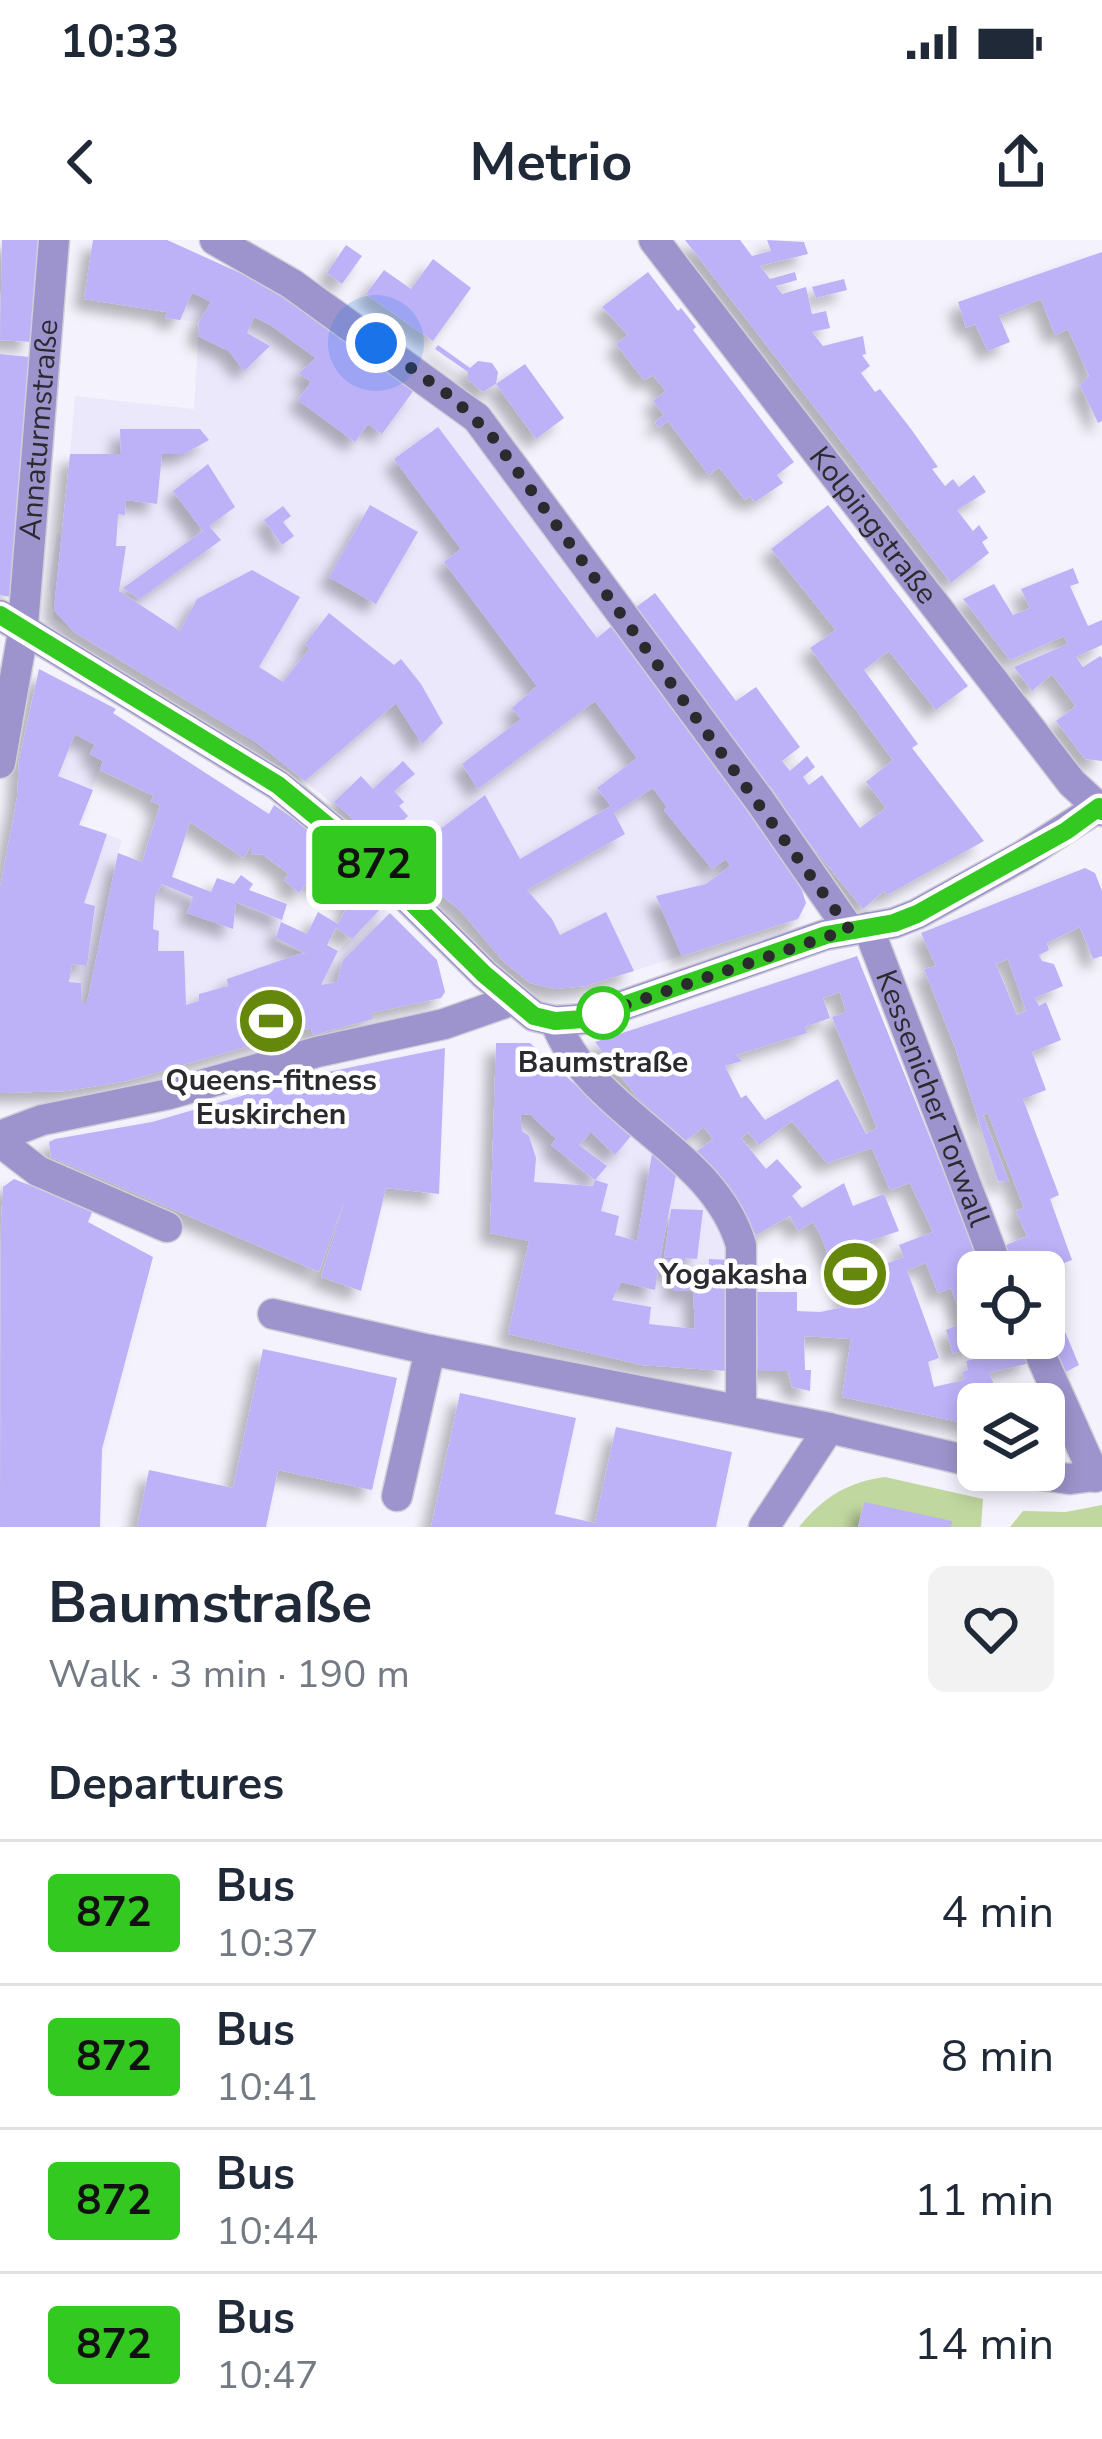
<!DOCTYPE html>
<meta charset="utf-8">
<style>
body{margin:0;font-family:"Nunito Sans",sans-serif;background:#f2f2f3;color:#1f2937;height:100vh;display:flex;flex-direction:column;font-size:45px;white-space:nowrap}
*{box-sizing:border-box;margin:0}
p{font-size:39px;color:#747a83}
.icon{flex:none;width:66px;height:66px;fill:none;stroke:currentColor;stroke-width:2;stroke-linecap:round;stroke-linejoin:round}
.map{position:relative;height:1287px;overflow:hidden}
.sheet{display:flex;flex-direction:column;background:#fff;flex:1}
.sheet>*{flex:none}
.badge{padding:0 24px;border-radius:9px;font-size:42px;line-height:78px}
.fabs{position:absolute;left:957px;top:1011px;display:grid;gap:24px}
.fabs a{display:grid;place-items:center;width:108px;height:108px;border-radius:18px;background:#fff;box-shadow:0 6px 18px #0003;font-size:60px}
.you{position:absolute;width:60px;height:60px;margin:-30px;border:9px solid #fff;border-radius:50%;background:#1a73e8;box-shadow:0 0 0 18px #1a73e833}
.map>.badge{position:absolute;translate:-50% -50%;box-shadow:0 0 0 6px #fff}
h2{padding:0 48px;font-size:45px;line-height:108px}
.round{display:grid;place-items:center;flex:none;width:126px;height:126px;border-radius:18px;background:#f2f2f3}
.overview{display:flex;align-items:center;justify-content:space-between;height:204px;padding:0 48px}
h1{font-size:57px;font-weight:700;line-height:90px}
ul{padding:0;list-style:none}
li{display:flex;align-items:center;gap:36px;height:144px;padding:0 48px;border-top:3px solid #e0e1e3}
li div{flex:1}
li b{display:block;font-size:45px}
li em{font-style:normal}
li .badge{min-width:132px;font-weight:700;text-align:center}
.status{display:flex;justify-content:space-between;align-items:center;height:84px;padding:0 60px;background:#fff;direction:ltr}
.status svg{height:33px;fill:currentColor}
header{display:flex;justify-content:space-between;align-items:center;height:156px;padding:0 48px;background:#fff;font-size:54px;font-weight:700}
.map>svg:first-child{display:block}
</style>
<div class="status"><b>10:33</b><svg viewBox="0 0 49 12"><path d="M0 12V9h3v3zM5 12V6h3v6zM10 12V3h3v9zM15 12V0h3v12zM26 1h20v11H26zM47 4h2v5h-2z"/></svg></div>
<header><svg class="icon" aria-label="back" viewBox="0 0 24 24"><path d="M15 5l-7 7 7 7"/></svg>Metrio<svg class="icon" aria-label="share" viewBox="0 0 24 24"><path d="M12 15V3M7 8l5-5 5 5M5 13v7h14v-7"/></svg></header>
<div class="map">
<svg width="1102" height="1287" viewBox="0 0 1102 1287">
<defs>
<filter id="shadow"><feDropShadow dx="-10" dy="10" stdDeviation="6" flood-color="#0004"/></filter>
</defs>
<rect width="100%" height="100%" fill="#f4f3fd"/>
<!-- built -->
<g fill="#ebe8fc">
<path d="M 93,0 L 167,0 L 249,37 L 287,57 L 463,186 L 800,644 L 806,663 L 798,679 L 585,746 L 555,749 L 530,743 L 503,721 L 461,671 L 305,541 L 238,492 L 54,379 L 49,343 L 57,293 L 63,293 L 75,156 L 194,169 L 199,82 L 165,78 L 166,71 L 84,59 Z"/>
<path d="M 39,429 L 116,469 L 90,513 L 103,521 L 79,584 L 122,600 L 118,613 L 142,625 L 282,680 L 276,702 L 302,713 L 310,715 L 317,699 L 338,711 L 383,667 L 437,720 L 445,752 L 441,758 L 372,773 L 373,779 L 313,795 L 310,788 L 127,841 L 66,851 L 0,853 L 0,648 L 17,559 L 19,521 Z"/>
<path d="M 496,803 L 530,803 L 676,935 L 714,976 L 727,1001 L 727,1131 L 642,1125 L 508,1094 L 529,1002 L 490,993 Z"/>
</g>
<!-- green -->
<g fill="#c0d7a0">
<path d="M 885,1237 L 983,1259 L 981,1287 L 951,1287 L 864,1262 L 858,1287 L 799,1287 C 823,1257 848,1242 885,1237 Z"/>
<path d="M 1102,1265 L 1102,1287 L 1010,1287 L 1023,1271 L 1066,1272 Z"/>
</g>
<!-- building -->
<g fill="#bdb1f7" fill-rule="evenodd" filter="url(#shadow)">
<path d="M 2,0 L 41,0 L 31,102 L 0,100 Z"/>
<path d="M 93,0 L 167,0 L 249,37 L 287,57 L 414,150 L 382,194 L 368,184 L 355,202 L 298,160 L 311,142 L 299,133 L 316,118 L 272,86 L 254,77 L 247,93 L 270,106 L 244,131 L 229,111 L 198,96 L 199,82 L 211,62 L 202,57 L 192,53 L 180,80 L 165,78 L 167,72 L 84,59 Z"/>
<path d="M 685,0 L 740,0 L 752,16 L 771,11 L 767,0 L 804,2 L 808,14 L 760,26 L 770,39 L 795,32 L 797,40 L 776,46 L 782,54 L 806,47 L 812,74 L 826,71 L 830,88 L 812,92 L 823,106 L 863,96 L 866,114 L 862,115 L 870,126 L 861,133 L 875,152 L 880,149 L 911,189 L 938,227 L 932,229 L 945,246 L 953,239 L 959,247 L 974,235 L 986,252 L 957,270 L 973,291 L 979,285 L 988,298 L 982,302 L 989,313 L 951,343 Z"/>
<path d="M 346,5 L 362,16 L 342,44 L 327,33 Z"/>
<path d="M 1102,12 L 1102,181 L 1098,183 L 1080,145 L 1089,136 L 1068,89 L 1055,95 L 1041,59 L 999,76 L 1010,102 L 988,111 L 975,84 L 966,88 L 958,62 Z"/>
<path d="M 433,19 L 471,48 L 433,101 L 366,54 L 384,30 L 411,49 Z"/>
<path d="M 648,32 L 678,71 L 681,68 L 696,87 L 693,90 L 794,222 L 777,235 L 783,243 L 755,262 L 750,256 L 745,260 L 719,227 L 709,235 L 668,181 L 659,188 L 655,182 L 664,175 L 653,161 L 666,151 L 653,135 L 644,140 L 616,104 L 628,95 L 602,67 Z"/>
<path d="M 844,39 L 847,50 L 816,58 L 812,47 Z"/>
<path d="M 438,105 L 470,128 L 478,121 L 492,123 L 498,132 L 496,144 L 525,124 L 564,178 L 536,199 L 496,144 L 483,152 L 468,140 L 468,132 L 435,109 Z"/>
<path d="M 0,114 L 30,117 L 10,357 L 0,355 Z"/>
<path d="M 438,187 L 597,398 L 613,385 L 708,512 L 800,644 L 806,663 L 798,679 L 682,716 L 656,656 L 706,644 L 730,626 L 726,619 L 712,629 L 664,570 L 667,567 L 653,548 L 614,573 L 625,594 L 527,650 L 552,679 L 560,695 L 606,672 L 634,731 L 585,746 L 555,749 L 530,743 L 503,721 L 461,671 L 404,625 L 430,597 L 485,555 L 520,619 L 611,566 L 597,548 L 637,518 L 595,461 L 478,549 L 462,524 L 521,479 L 512,468 L 537,446 L 444,322 L 461,309 L 394,219 Z"/>
<path d="M 120,189 L 200,189 L 209,200 L 184,214 L 162,214 L 157,264 L 126,260 L 125,275 L 118,274 L 116,306 L 126,306 L 119,351 L 180,391 L 197,359 L 252,330 L 300,357 L 259,427 L 283,442 L 310,408 L 305,404 L 329,373 L 394,425 L 401,419 L 421,444 L 443,483 L 422,504 L 396,463 L 305,541 L 257,503 L 74,392 L 54,370 L 70,214 L 121,214 Z"/>
<path d="M 208,224 L 235,267 L 209,286 L 221,300 L 140,359 L 123,348 L 203,291 L 173,251 Z"/>
<path d="M 370,265 L 418,292 L 376,364 L 329,337 Z"/>
<path d="M 828,265 L 968,446 L 936,470 L 889,411 L 864,430 L 918,504 L 912,508 L 984,601 L 887,655 L 884,651 L 863,669 L 779,566 L 783,563 L 770,546 L 768,548 L 635,368 L 655,353 L 736,461 L 756,447 L 800,507 L 782,521 L 790,531 L 807,516 L 815,527 L 803,537 L 809,545 L 822,535 L 860,588 L 886,568 L 866,542 L 893,520 L 810,408 L 836,390 L 771,309 Z"/>
<path d="M 283,266 L 291,276 L 283,282 L 294,296 L 282,305 L 264,280 Z"/>
<path d="M 1073,328 L 1079,343 L 1070,346 L 1088,386 L 1102,380 L 1102,405 L 1076,417 L 1083,427 L 1100,416 L 1102,418 L 1102,521 L 1085,519 L 1056,481 L 1076,466 L 1052,434 L 1032,451 L 1014,427 L 1068,404 L 1064,396 L 1010,420 L 963,359 L 994,344 L 1013,375 L 1030,368 L 1021,349 Z"/>
<path d="M 39,429 L 116,469 L 113,473 L 269,574 L 274,565 L 318,596 L 388,661 L 352,699 L 336,688 L 327,705 L 338,711 L 321,745 L 337,742 L 343,720 L 390,673 L 437,720 L 445,752 L 441,758 L 371,773 L 373,779 L 313,795 L 311,788 L 127,841 L 66,851 L 0,853 L 0,648 L 17,558 L 19,520 ZM 75,494 L 95,505 L 90,514 L 103,521 L 100,530 L 154,556 L 151,561 L 160,565 L 142,622 L 118,613 L 87,763 L 81,763 L 81,743 L 69,742 L 72,724 L 87,726 L 95,666 L 84,663 L 107,594 L 79,585 L 93,550 L 58,536 ZM 190,582 L 244,618 L 251,605 L 251,615 L 262,614 L 289,634 L 284,640 L 299,653 L 309,640 L 320,649 L 323,647 L 328,651 L 331,646 L 349,663 L 338,684 L 318,672 L 307,694 L 281,682 L 276,698 L 310,716 L 302,713 L 227,739 L 228,746 L 199,754 L 199,761 L 186,765 L 184,711 L 158,711 L 159,691 L 153,689 L 155,657 L 162,644 L 193,657 L 187,673 L 233,689 L 236,662 L 282,680 L 287,664 L 249,650 L 253,644 L 241,635 L 234,644 L 217,638 L 211,652 L 172,637 Z"/>
<path d="M 403,521 L 415,534 L 394,551 L 404,562 L 399,566 L 408,576 L 379,604 L 334,562 L 361,536 L 373,549 Z"/>
<path d="M 1085,628 L 1095,633 L 1102,651 L 1102,716 L 1093,719 L 1080,687 L 1047,703 L 1049,710 L 1039,715 L 1042,721 L 1054,724 L 1063,746 L 1035,758 L 1039,766 L 1046,762 L 1061,800 L 1032,812 L 1046,850 L 1023,859 L 1059,955 L 1050,959 L 1072,1020 L 1040,1032 L 1015,1032 L 1004,1006 L 1027,996 L 1034,1012 L 1016,971 L 1024,968 L 988,873 L 983,875 L 1009,942 L 998,941 L 955,807 L 924,729 L 936,726 L 921,693 ZM 1008,719 L 1026,771 L 1017,775 L 996,724 Z"/>
<path d="M 857,716 L 984,1032 L 978,1032 L 978,1098 L 1000,1098 L 953,1114 L 946,1090 L 964,1082 L 951,1048 L 938,1053 L 926,1023 L 907,1030 L 939,1118 L 928,1122 L 934,1147 L 964,1140 L 962,1132 L 968,1130 L 966,1121 L 981,1117 L 980,1113 L 1024,1101 L 1030,1123 L 989,1133 L 1003,1164 L 978,1164 L 978,1186 L 842,1157 L 851,1099 L 804,1096 L 805,1130 L 811,1130 L 810,1151 L 792,1147 L 788,1131 L 758,1131 L 757,1052 L 797,1052 L 797,1071 L 820,1072 L 848,1066 L 821,996 L 813,982 L 798,991 L 790,976 L 756,995 L 731,955 L 693,914 L 713,899 L 704,887 L 683,903 L 636,856 L 595,802 ZM 840,752 L 846,772 L 832,777 L 877,888 L 866,894 L 838,839 L 765,880 L 746,855 L 741,858 L 725,826 L 742,821 L 736,815 L 807,793 L 805,787 L 830,778 L 823,758 ZM 792,881 L 827,923 L 872,908 L 890,950 L 910,943 L 933,992 L 899,1005 L 904,1017 L 877,1027 L 867,1002 L 899,991 L 884,954 L 853,966 L 844,943 L 802,968 L 792,956 L 802,947 L 777,919 L 766,929 L 741,898 L 748,892 L 759,905 Z"/>
<path d="M 496,803 L 530,803 L 631,896 L 615,915 L 591,892 L 579,905 L 607,926 L 595,940 L 551,905 L 556,899 L 530,874 L 520,875 L 522,891 L 529,896 L 536,918 L 534,942 L 593,946 L 595,940 L 608,944 L 601,971 L 619,976 L 615,995 L 637,1001 L 652,914 L 676,935 L 660,1019 L 679,1019 L 664,1017 L 671,969 L 703,970 L 697,1019 L 685,1018 L 684,1031 L 709,1032 L 709,1019 L 728,1020 L 727,1131 L 642,1125 L 508,1094 L 529,1001 L 490,993 ZM 658,1030 L 674,1030 L 673,1051 L 693,1051 L 695,1089 L 649,1084 L 651,1067 L 612,1060 L 621,1042 L 655,1050 Z"/>
<path d="M 445,808 L 439,954 L 386,948 L 361,1051 L 321,1037 L 347,953 L 319,1032 L 51,917 L 49,902 L 55,899 L 152,882 L 313,835 Z"/>
<path d="M 14,939 L 93,970 L 88,982 L 153,1017 L 102,1209 L 100,1287 L 0,1287 L 1,982 L 3,947 Z"/>
<path d="M 1044,1042 L 1079,1125 L 1064,1133 L 1044,1095 Z"/>
<path d="M 263,1109 L 397,1138 L 372,1250 L 278,1230 L 266,1287 L 137,1287 L 149,1230 L 233,1248 Z"/>
<path d="M 460,1153 L 576,1178 L 555,1274 L 595,1283 L 616,1187 L 732,1212 L 716,1287 L 431,1287 Z"/>
<path d="M 864,1262 L 952,1281 L 951,1287 L 858,1287 Z"/>
</g>
<g fill="none" stroke-linecap="round" stroke-linejoin="round">
<!-- street casing -->
<g stroke="#d0cfd8" stroke-width="33">
<g id="street">
<path d="M 215,0 L 292,44 L 477,178 L 760,561 L 849,689"/>
<path id="s1" d="M 654,0 L 1072,543 L 1102,571"/>
<path d="M 0,375 L 278,545 L 369,620 L 484,734 L 534,776 L 555,781 L 584,779 L 825,695 L 894,683 L 917,674 L 1024,615 L 1102,565"/>
<path id="s2" d="M 0,523 L 22,398 L 54,0"/>
<path id="s3" d="M 868,687 L 999,1032"/>
<path d="M 555,781 C 590,874 713,909 741,1005 L 741,1170"/>
<path d="M 0,896 L 42,880 L 169,854 L 317,812 L 444,784 L 513,760"/>
<path d="M 0,902 L 38,931 L 167,987"/>
<path d="M 273,1074 L 430,1110 L 829,1188 L 978,1223"/>
<path d="M 1033,1098 L 1095,1237"/>
<path d="M 1006,1230 L 1069,1239 L 1102,1235"/>
<path d="M 397,1256 L 430,1110"/>
<path d="M 764,1287 L 829,1188"/>
</g>
</g>
<!-- street -->
<use href="#street" stroke="#9e94cd" stroke-width="30"/>
</g>
<g fill="none" stroke-linecap="round" stroke-linejoin="round">
<!-- line casing -->
<g stroke="#fff" stroke-width="27">
<path id="line" d="M 0,375 L 278,545 L 369,620 L 484,734 L 534,776 L 555,781 L 584,779 L 826,695 L 894,683 L 917,674 L 1066,591 L 1099,567 L 1102,571"/>
</g>
<!-- line -->
<use href="#line" stroke="#33c920" stroke-width="18"/>
<!-- walk -->
<path stroke="#2b2a2f" stroke-width="12" stroke-dasharray="0 21.6" d="M 376,103 L 453,158 L 491,195 L 849,689 L 599,774 L 603,773"/>
</g>
<!-- icons -->
<defs>
<g id="stadium-disc" transform="scale(3.45)"><circle r="9.5" fill="#65880c" stroke="#fff"/><path d="M0-5a6.5 5 0 1 0 0 10a6.5 5 0 1 0 0-10ZM-3.5-1.8h7v3.6h-7Z" fill="#fff"/></g>
</defs>
<g fill-rule="evenodd">
<use href="#stadium-disc" x="271" y="781"/>
<use href="#stadium-disc" x="855" y="1034"/>
</g>
<!-- markers -->
<circle fill="#fff" stroke="#33c920" stroke-width="6" cx="603" cy="773" r="24"/>
<g text-anchor="middle" stroke-width="9" stroke-linejoin="round" paint-order="stroke">
<!-- street labels -->
<g font-size="30" fill="#2b2a2f" stroke="#fff">
<text dy="10" stroke="none"><textPath href="#s2" startOffset="336">Annaturmstraße</textPath></text>
<text dy="10" stroke="none"><textPath href="#s1" startOffset="360">Kolpingstraße</textPath></text>
<text dy="10" stroke="none"><textPath href="#s3" startOffset="183">Kessenicher Torwall</textPath></text>
</g>
<!-- stop labels -->
<g font-size="30" font-weight="bold" fill="#2b2a2f" stroke="#fff">
<text x="603" y="832">Baumstraße</text>
</g>
<!-- poi labels -->
<g font-size="30" font-weight="bold" fill="#2b2a2f" stroke="#fff">
<text x="271" y="850">Queens-fitness<tspan x="271" dy="34">Euskirchen</tspan></text>
<text x="808" y="1044" text-anchor="end">Yogakasha</text>
</g>
</g>
</svg>
<div class="fabs">
<a><svg class="icon" aria-label="locate" viewBox="0 0 24 24"><circle cx="12" cy="12" r="6"/><path d="M12 2v4M12 18v4M2 12h4M18 12h4"/></svg></a>
<a><svg class="icon" aria-label="layers" viewBox="0 0 24 24"><path d="M12 4l9 5-9 5-9-5zM3 14l9 5 9-5"/></svg></a>
</div>
<div class="you" style="left:376px;top:103px"></div>
<b class="badge" style="left:374px;top:625px;background:#33c920;color:#111">872</b>
</div>
<section class="sheet">
<div class="overview"><div><h1>Baumstraße</h1><p>Walk · 3 min · 190 m</p></div><a class="round"><svg class="icon" aria-label="heart" viewBox="0 0 24 24"><path d="M12 20l-8-8c-3-5 5-10 8-4 3-6 11-1 8 4z"/></svg></a></div>
<h2>Departures</h2>
<ul>
<li><span class="badge" style="background:#33c920;color:#111">872</span><div><b>Bus</b><p>10:37</p></div><em>4 min</em></li>
<li><span class="badge" style="background:#33c920;color:#111">872</span><div><b>Bus</b><p>10:41</p></div><em>8 min</em></li>
<li><span class="badge" style="background:#33c920;color:#111">872</span><div><b>Bus</b><p>10:44</p></div><em>11 min</em></li>
<li><span class="badge" style="background:#33c920;color:#111">872</span><div><b>Bus</b><p>10:47</p></div><em>14 min</em></li>
</ul>
</section>
